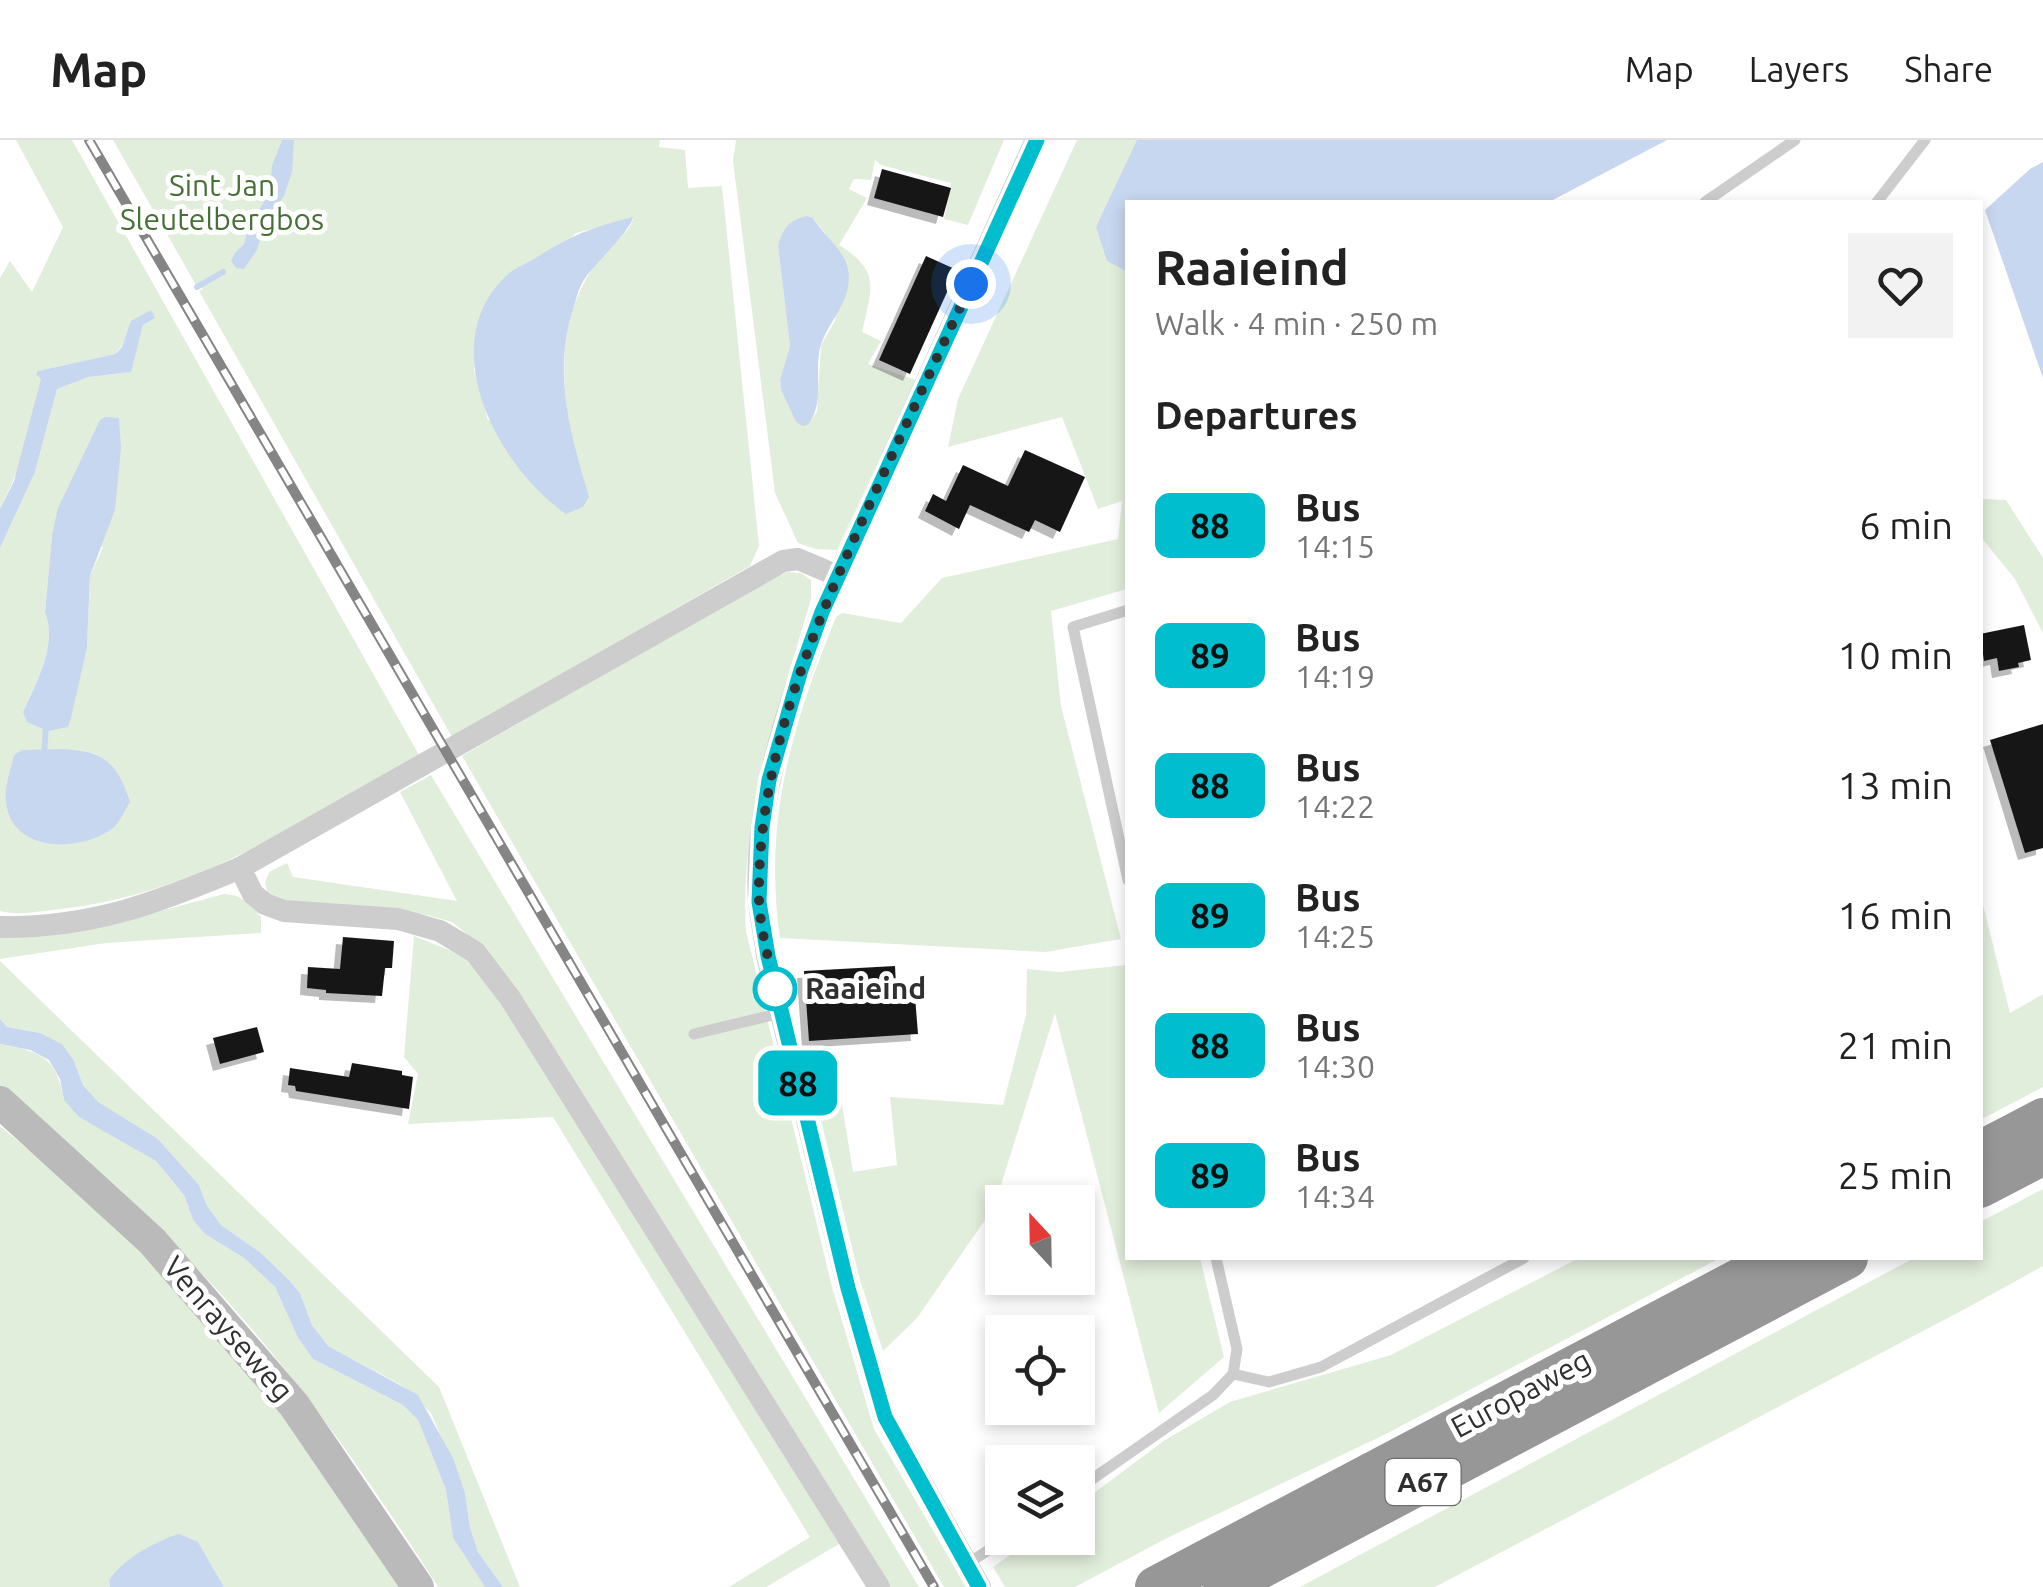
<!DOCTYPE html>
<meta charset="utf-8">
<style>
body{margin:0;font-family:Ubuntu,sans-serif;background:#f2f2f2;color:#222;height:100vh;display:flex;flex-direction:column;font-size:38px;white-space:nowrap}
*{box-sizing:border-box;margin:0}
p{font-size:32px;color:#767676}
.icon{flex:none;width:55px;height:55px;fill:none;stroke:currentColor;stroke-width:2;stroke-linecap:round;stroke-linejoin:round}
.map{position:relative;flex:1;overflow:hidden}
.drawer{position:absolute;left:1125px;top:60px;width:858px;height:1060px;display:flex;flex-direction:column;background:#fff;border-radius:0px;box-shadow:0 5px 15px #0003}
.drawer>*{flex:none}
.badge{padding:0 20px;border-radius:15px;font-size:35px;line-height:65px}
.needle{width:65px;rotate:338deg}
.controls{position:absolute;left:985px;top:1045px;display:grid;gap:20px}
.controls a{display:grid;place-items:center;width:110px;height:110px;border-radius:0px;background:#fff;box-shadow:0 5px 15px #0003;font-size:50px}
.you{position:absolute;width:50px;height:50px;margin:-25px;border:8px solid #fff;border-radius:50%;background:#1a73e8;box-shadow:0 0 0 15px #1a73e833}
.map>.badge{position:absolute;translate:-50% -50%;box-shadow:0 0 0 5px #fff}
h2{padding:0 30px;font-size:38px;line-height:90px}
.round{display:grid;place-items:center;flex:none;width:105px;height:105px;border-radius:0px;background:#f2f2f2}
.overview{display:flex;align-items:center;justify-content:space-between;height:170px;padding:0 30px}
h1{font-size:48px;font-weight:600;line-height:75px}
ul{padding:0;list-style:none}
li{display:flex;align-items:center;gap:30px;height:130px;padding:0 30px}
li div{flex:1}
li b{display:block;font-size:38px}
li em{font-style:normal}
li .badge{min-width:110px;font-weight:700;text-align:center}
header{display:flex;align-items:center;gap:60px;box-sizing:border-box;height:140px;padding:0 50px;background:#fff;border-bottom:2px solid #e0e0e0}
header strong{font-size:48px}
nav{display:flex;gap:55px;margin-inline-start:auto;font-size:35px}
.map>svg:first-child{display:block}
</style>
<header>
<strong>Map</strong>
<nav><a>Map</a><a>Layers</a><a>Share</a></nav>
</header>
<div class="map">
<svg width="2043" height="1447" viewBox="0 0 2043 1447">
<defs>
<filter id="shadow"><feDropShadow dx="-7" dy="7" stdDeviation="0" flood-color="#0004"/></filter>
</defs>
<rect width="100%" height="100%" fill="#fff"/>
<!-- green -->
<g fill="#e2eedc" fill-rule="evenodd">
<path d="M 16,0 L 72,0 L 419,615 C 302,682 198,753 61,769 C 40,771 20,776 0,771 L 0,408 L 35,332 L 57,249 L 89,237 L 130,232 L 143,185 L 151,170 L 115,214 L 38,231 L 42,239 C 36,253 36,264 33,278 C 27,309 14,341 0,369 L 0,138 L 10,121 L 32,152 L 63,87 ZM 52,395 L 103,407 L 90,436 L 87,508 L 68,587 L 23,572 C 36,542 58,504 45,471 Z"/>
<path d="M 113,0 L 660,0 L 659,7 L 685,10 L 688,48 L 722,46 L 759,406 L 750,426 L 452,597 L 199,151 L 203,149 L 199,143 L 196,145 ZM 633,78 C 631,92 608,107 599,119 C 557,176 559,241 574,307 L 488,280 L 474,230 L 476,196 L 576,93 Z"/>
<path d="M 736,0 L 1004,0 L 968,85 L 944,79 L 951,43 L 881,25 L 875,20 L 871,40 L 854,39 L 849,49 L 867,58 L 839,105 C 881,131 872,148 862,192 L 881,201 L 868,224 L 916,240 L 837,410 L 816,409 L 798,403 L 775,353 L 733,21 ZM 813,78 L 842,115 L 835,181 L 821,205 L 817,271 L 809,284 L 793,275 L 781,250 L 780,241 L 790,206 L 778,106 Z"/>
<path d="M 1077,0 L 1137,0 L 1107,121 L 1127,132 L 1127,449 L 1051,471 L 1061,566 L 1121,799 L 1045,812 L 780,798 C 763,680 792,586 836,477 L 842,473 L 901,483 L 942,438 L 1118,399 L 1122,361 L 1098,369 L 1062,277 L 948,307 L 958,259 Z"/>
<path d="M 1980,359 L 2006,360 L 2043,418 L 2043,493 L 2015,439 L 1980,396 Z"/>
<path d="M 788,432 L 801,433 L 811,440 L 811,459 C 780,566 739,678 746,791 L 832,1147 L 874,1289 L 966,1447 L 944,1447 L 462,616 L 769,439 Z"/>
<path d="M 431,635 L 919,1447 L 887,1447 L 481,806 L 452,782 L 427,775 L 285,764 L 268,755 L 265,742 L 269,732 L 287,723 L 293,737 L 457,761 L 400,652 Z"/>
<path d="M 1980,753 L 2010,873 L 2043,854 L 2043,947 L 1980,980 Z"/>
<path d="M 224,754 C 242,755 249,763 261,777 L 261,793 L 106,803 L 0,819 L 0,795 L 97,788 Z"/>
<path d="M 414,796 L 464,816 L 478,827 L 839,1404 L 766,1447 L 729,1447 L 810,1397 L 553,977 L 408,984 L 418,934 L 404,917 Z"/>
<path d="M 0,821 L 439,1247 L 520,1447 L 503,1447 L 478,1412 L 470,1387 L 465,1353 L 431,1273 L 403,1246 L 328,1206 L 312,1185 L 300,1153 L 289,1140 L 261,1113 L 221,1085 L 207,1066 L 199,1045 L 158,999 L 98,963 L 83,945 L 74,921 L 40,893 L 7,887 L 0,879 Z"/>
<path d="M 1127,825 L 1128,1118 L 1200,1118 L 1224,1217 L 1159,1273 L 1055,873 L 994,1067 L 917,1178 L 883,1211 L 860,1140 L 809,931 L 837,934 L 853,1032 L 897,1025 L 890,957 L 1003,965 L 1026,875 L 1027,829 L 1059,832 Z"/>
<path d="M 0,904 C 41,912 56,916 64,960 L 156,1021 L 184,1055 L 193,1080 L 205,1094 L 244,1118 L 275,1147 L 298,1198 L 313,1219 L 403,1265 L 418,1280 L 446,1350 L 453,1398 L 485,1447 L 438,1447 C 361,1326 276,1206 174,1105 C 118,1050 58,999 0,947 Z"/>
<path d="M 0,986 L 107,1075 L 228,1205 L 344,1349 L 403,1447 L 224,1447 L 198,1402 L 123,1427 L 109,1440 L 110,1447 L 0,1447 Z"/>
<path d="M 2043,1049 L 2043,1126 L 1963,1170 L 1435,1447 L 1300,1447 L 1914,1118 L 1980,1118 L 1980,1082 Z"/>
<path d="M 1579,1118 L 1720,1118 L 1384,1295 L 1169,1397 L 1075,1447 L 1005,1447 L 993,1427 L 1034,1398 L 1078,1398 L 1078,1365 L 1165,1300 L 1230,1262 L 1391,1215 Z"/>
</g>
<!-- water -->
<g fill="#c7d7ef">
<path d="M 282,0 L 294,0 L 292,32 L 284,56 L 266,79 L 257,110 L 244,129 L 236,128 L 231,121 L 235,113 L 244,104 L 248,90 L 270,51 L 272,26 Z"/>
<path d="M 1137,0 L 1667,0 L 1549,62 L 1128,62 L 1127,132 L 1107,121 L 1096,87 Z"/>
<path d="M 2043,22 L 2043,238 L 1985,70 L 2030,29 Z"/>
<path d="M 807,76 L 813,78 C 823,95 844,109 848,129 C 854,161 827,181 820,208 C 814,235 825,259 809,284 L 803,286 L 796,282 L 781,250 L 780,240 L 790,206 L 778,106 C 783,88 789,80 807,76 Z"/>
<path d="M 633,77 C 631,90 596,123 586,137 C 578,147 576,161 572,173 C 553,236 571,296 589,357 L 583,367 L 566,374 C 498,327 432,205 507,135 C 515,128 525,124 534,119 C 572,95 590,88 633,77 Z"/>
<path d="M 151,170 L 155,178 L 143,185 L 131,232 L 89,237 L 57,249 L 35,332 L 0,408 L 0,369 L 14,341 L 41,239 L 36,234 L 38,231 L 115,214 L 122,207 L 131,181 Z"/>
<path d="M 105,277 L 119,278 L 121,308 L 115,370 L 90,436 L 87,508 L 71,578 L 68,587 L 48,591 L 27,582 L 23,572 C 36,543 58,504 45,472 L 52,395 L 58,368 L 100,280 Z"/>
<path d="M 62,609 C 104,611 117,622 130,662 C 125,670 120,682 113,688 C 80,713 10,713 6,661 C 4,647 11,629 14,615 L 22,610 Z"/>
<path d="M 0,879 L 7,887 L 40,893 L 62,904 L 74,921 L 83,945 L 98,962 L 158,999 L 199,1045 L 207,1066 L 221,1085 L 261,1113 L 289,1140 L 300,1153 L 312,1185 L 328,1206 L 418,1255 L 453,1318 L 465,1353 L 470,1387 L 478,1412 L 503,1447 L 485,1447 L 453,1398 L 446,1350 L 418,1280 L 403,1265 L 313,1219 L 298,1198 L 275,1147 L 244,1118 L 205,1094 L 193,1080 L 184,1055 L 156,1021 L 79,977 L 64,960 L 60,939 L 49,920 L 30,910 L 0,904 Z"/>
<path d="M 179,1394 L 198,1402 L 224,1447 L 110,1447 L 109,1440 C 124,1418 154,1402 179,1394 Z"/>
</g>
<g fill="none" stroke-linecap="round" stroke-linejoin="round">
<!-- stream -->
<g stroke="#c7d7ef" stroke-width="6">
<path d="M 197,147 L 223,132"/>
<path d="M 44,617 L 46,585"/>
</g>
</g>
<!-- building -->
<g fill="#171717" filter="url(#shadow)">
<path d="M 882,29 L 951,48 L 943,77 L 874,58 Z"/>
<path d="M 926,116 L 957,130 L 910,234 L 879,220 Z"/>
<path d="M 1025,310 L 1085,337 L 1060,392 L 1035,380 L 1029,392 L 970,365 L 959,389 L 925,371 L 933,354 L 946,361 L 963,325 L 1008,346 Z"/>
<path d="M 2024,485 L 2031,520 L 2018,523 L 2019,527 L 1999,531 L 1997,518 L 1984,521 L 1980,494 Z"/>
<path d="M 2043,584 L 2043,708 L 2025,713 L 1990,600 Z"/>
<path d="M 343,797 L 394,801 L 392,828 L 385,828 L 382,856 L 326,853 L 326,850 L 307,848 L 308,827 L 340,829 Z"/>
<path d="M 895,826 L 896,846 L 914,844 L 918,894 L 809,901 L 804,831 Z"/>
<path d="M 257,887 L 264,912 L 220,924 L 213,898 Z"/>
<path d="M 352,923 L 402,931 L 402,935 L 413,937 L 409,969 L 296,951 L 295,946 L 288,945 L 290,928 L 349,937 Z"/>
</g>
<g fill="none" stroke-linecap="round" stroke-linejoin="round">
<!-- lane -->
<g stroke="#cdcdcd" stroke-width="11">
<path d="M 1705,62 L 1795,0"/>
<path d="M 1877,62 L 1925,0"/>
<path d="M 1128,470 L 1073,487 L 1128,740"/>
<path d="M 694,894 L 781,873"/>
<path d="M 1233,1234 L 1269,1242 L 1321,1227 L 1524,1118"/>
<path d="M 1078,1349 L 1213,1255 L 1233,1234 L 1237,1209 L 1216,1118"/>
<path d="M 967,1424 L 1007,1398"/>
</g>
<!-- street -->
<g stroke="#cdcdcd" stroke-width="22">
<path d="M 240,728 L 253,754 L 265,764 L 284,771 L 398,779 L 440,791 L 475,812 L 510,858 L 879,1447"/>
<path d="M 0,787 C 92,788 157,763 240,728 L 783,421 L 798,419 L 838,436"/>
<path d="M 980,1447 L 885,1277 L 848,1148 L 767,816 C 765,798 761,780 759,763 C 753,663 789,564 822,472 L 1036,0"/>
</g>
<!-- secondary -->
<path stroke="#bababa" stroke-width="32" d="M 0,962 L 152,1101 L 294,1265 L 418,1447"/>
<!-- highway -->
<g stroke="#979797" stroke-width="42">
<path d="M 1980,1012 L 2043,979"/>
<path d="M 1980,1047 L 2043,1014"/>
<path d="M 1156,1447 L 1780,1118"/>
<path d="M 1224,1447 L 1847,1118"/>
</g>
<!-- rail casing -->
<g stroke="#858585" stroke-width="10">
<path id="rail" d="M 89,0 L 934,1447"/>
</g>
<!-- rail -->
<use href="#rail" stroke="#fff" stroke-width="6" stroke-dasharray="19" stroke-linecap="butt"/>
</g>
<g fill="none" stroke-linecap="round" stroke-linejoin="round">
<!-- line casing -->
<g stroke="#fff" stroke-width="22">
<path id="line" d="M 979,1447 L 885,1277 L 848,1148 L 768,816 L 759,762 L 762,687 L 769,640 L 801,530 L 822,472 L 1037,0"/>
</g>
<!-- line -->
<use href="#line" stroke="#00becd" stroke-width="15"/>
<!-- walk -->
<path stroke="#303030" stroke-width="10" stroke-dasharray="0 18" d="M 775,849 C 769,820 760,789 759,759 C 757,618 815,485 872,359 C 905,287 938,215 971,144"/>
</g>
<!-- markers -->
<circle fill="#fff" stroke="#00becd" stroke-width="5" cx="775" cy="849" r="20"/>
<g text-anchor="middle" stroke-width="10" stroke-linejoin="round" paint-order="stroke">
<!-- shield labels -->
<rect fill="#fff" stroke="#6e6e6e" stroke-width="2.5" x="1385.5" y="1319" width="75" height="46" rx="8"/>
<g font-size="28" font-weight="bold" fill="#303030">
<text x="1423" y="1352">A67</text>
</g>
<!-- park labels -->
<g font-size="30" fill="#477038" stroke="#fff">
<text x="222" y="56">Sint Jan<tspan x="222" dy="34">Sleutelbergbos</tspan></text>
</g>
<!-- stop labels -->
<g font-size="30" font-weight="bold" fill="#303030" stroke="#fff" text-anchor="start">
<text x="805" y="859">Raaieind</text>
</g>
<!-- street labels -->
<g font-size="30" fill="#303030" stroke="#fff">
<text transform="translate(228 1189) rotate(49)" y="10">Venrayseweg</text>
<text transform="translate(1521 1254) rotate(-28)" y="10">Europaweg</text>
</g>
</g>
</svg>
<div class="controls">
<a><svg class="needle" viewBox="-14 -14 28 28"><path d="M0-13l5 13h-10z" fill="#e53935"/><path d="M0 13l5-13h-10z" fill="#767676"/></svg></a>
<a><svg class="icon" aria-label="locate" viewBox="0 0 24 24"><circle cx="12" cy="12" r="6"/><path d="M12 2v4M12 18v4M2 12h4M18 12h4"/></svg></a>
<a><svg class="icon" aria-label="layers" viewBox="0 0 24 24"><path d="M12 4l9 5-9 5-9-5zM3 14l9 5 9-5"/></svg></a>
</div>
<div class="you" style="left:971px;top:144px"></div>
<b class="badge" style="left:798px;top:943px;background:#00becd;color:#111">88</b>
<section class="drawer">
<div class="overview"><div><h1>Raaieind</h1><p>Walk · 4 min · 250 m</p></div><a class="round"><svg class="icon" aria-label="heart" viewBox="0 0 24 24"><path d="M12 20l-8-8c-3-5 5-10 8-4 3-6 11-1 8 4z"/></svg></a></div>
<h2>Departures</h2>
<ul>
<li><span class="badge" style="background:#00becd;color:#111">88</span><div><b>Bus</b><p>14:15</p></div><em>6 min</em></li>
<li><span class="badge" style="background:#00becd;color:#111">89</span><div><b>Bus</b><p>14:19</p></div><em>10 min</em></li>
<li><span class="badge" style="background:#00becd;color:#111">88</span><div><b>Bus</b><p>14:22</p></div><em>13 min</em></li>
<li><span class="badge" style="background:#00becd;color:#111">89</span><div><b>Bus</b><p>14:25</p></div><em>16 min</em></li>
<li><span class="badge" style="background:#00becd;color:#111">88</span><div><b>Bus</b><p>14:30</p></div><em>21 min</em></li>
<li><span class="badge" style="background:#00becd;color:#111">89</span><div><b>Bus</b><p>14:34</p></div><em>25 min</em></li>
</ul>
</section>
</div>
